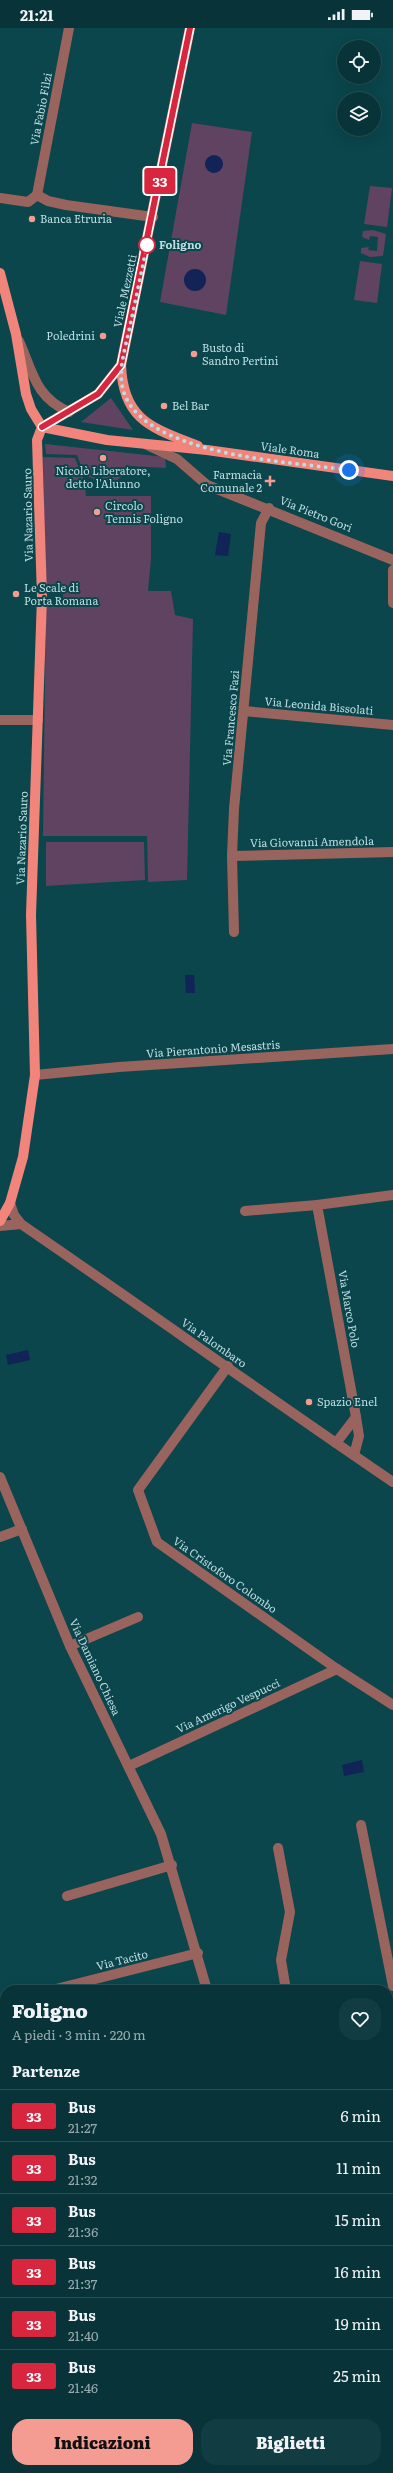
<!DOCTYPE html>
<html lang="it">
<meta charset="utf-8">
<style>
body{margin:0;font-family:Literata,serif;background:#113c41;color:#f1f3f6;height:100vh;display:flex;flex-direction:column;font-size:15px;white-space:nowrap}
*{box-sizing:border-box;margin:0}
p{font-size:13px;color:#98aaae}
.icon{flex:none;width:22px;height:22px;fill:none;stroke:currentColor;stroke-width:2;stroke-linecap:round;stroke-linejoin:round}
.map{position:relative;flex:1;overflow:hidden}
.sheet{position:absolute;left:0px;top:1957px;width:393px;height:488px;display:flex;flex-direction:column;background:#083439;border-radius:16px 16px 0 0;box-shadow:0 4px 16px #0002,0 0 0 1px #294f53}
.sheet>*{flex:none}
.badge{padding:0 8px;border-radius:3px;font-size:14px;line-height:26px}
.buttons{position:absolute;left:337px;top:12px;display:grid;gap:8px}
.buttons a{display:grid;place-items:center;width:44px;height:44px;border-radius:50%;background:#083439;box-shadow:0 4px 16px #0002,0 0 0 1px #294f53;font-size:20px}
.you{position:absolute;width:20px;height:20px;margin:-10px;border:3px solid #fff;border-radius:50%;background:#1a73e8;box-shadow:0 0 0 6px #1a73e833}
.map>.badge{position:absolute;translate:-50% -50%;box-shadow:0 0 0 2px #fff}
h2{padding:0 12px;font-size:15px;line-height:36px}
.round{display:grid;place-items:center;flex:none;width:42px;height:42px;border-radius:16px;background:#113c41}
.headline{display:flex;align-items:center;justify-content:space-between;height:68px;padding:0 12px}
h1{font-size:19px;font-weight:800;line-height:30px}
.button{display:flex;gap:8px;margin-top:auto;padding:8px 12px}
.button a{flex:1;height:46px;border-radius:16px;background:#f59c92;color:#111;font-size:16px;font-weight:800;line-height:46px;text-align:center}
.button a+a{background:#113c41;color:#f1f3f6}
ul{padding:0;list-style:none}
li{display:flex;align-items:center;gap:12px;height:52px;padding:0 12px;border-top:1px solid #294f53}
li div{flex:1}
li b{display:block;font-size:15px}
li em{font-style:normal}
li .badge{min-width:44px;font-weight:700;text-align:center}
.status{display:flex;justify-content:space-between;align-items:center;height:28px;padding:0 20px;background:#083439;direction:ltr}
.status svg{height:11px;fill:currentColor}
.map>svg:first-child{display:block}
</style>
<div class="status"><b>21:21</b><svg viewBox="0 0 49 12"><path d="M0 12V9h3v3zM5 12V6h3v6zM10 12V3h3v9zM15 12V0h3v12zM26 1h20v11H26zM47 4h2v5h-2z"/></svg></div>
<div class="map">
<svg width="393" height="2445" viewBox="0 0 393 2445">
<rect width="100%" height="100%" fill="#0a464c"/>
<!-- green -->
<g fill="#604360">
<path d="M 192,95 L 252,104 L 226,287 L 160,274 Z"/>
<path d="M 370,158 L 392,160 L 387,199 L 364,196 Z"/>
<path d="M 373,202 L 386,206 L 383,228 L 370,229 L 361,225 L 361,220 L 369,219 L 368,222 L 377,223 L 378,209 L 370,208 L 369,212 L 362,209 L 363,203 Z"/>
<path d="M 360,233 L 382,236 L 377,275 L 354,272 Z"/>
<path d="M 111,370 L 133,402 L 81,394 Z"/>
<path d="M 45,416 L 165,429 L 166,440 L 130,438 L 125,446 L 116,453 L 95,452 L 84,446 L 77,427 L 46,426 Z"/>
<path d="M 43,429 L 75,430 L 85,455 L 86,468 L 151,468 L 151,531 L 148,563 L 171,563 L 175,587 L 193,591 L 187,852 L 148,854 L 147,808 L 43,808 L 46,574 L 63,574 L 63,563 L 45,563 Z"/>
<path d="M 46,814 L 144,814 L 145,852 L 46,858 Z"/>
</g>
<!-- water -->
<g fill="#122358">
<circle cx="214" cy="136" r="9"/>
<circle cx="195" cy="252" r="11"/>
<path d="M 219,504 L 231,506 L 228,528 L 215,527 Z"/>
<path d="M 185,947 L 194,947 L 195,965 L 186,965 Z"/>
<path d="M 28,1322 L 30,1332 L 8,1337 L 6,1327 Z"/>
<path d="M 362,1732 L 364,1744 L 344,1748 L 342,1737 Z"/>
</g>
<g fill="none" stroke-linecap="round" stroke-linejoin="round">
<!-- minor -->
<g stroke="#9a645e" stroke-width="10">
<path d="M 37,167 L 69,0"/>
<path d="M 37,167 L 48,173 L 66,177 L 153,189"/>
<path d="M 0,170 L 28,174 L 37,167"/>
<path d="M 19,313 C 33,344 35,369 69,384"/>
<path d="M 147,417 L 177,431 L 207,457 L 393,532"/>
<path d="M 393,542 L 393,575"/>
<path d="M 244,683 L 393,697"/>
<path d="M 0,692 L 38,692"/>
<path d="M 232,828 L 393,824"/>
<path d="M 234,904 L 232,828 L 234,781 L 261,495 L 269,480"/>
<path d="M 35,1047 L 119,1039 L 393,1021"/>
<path d="M 10,1175 L 14,1187 L 21,1196 C 145,1281 268,1369 393,1454"/>
<path d="M 245,1183 L 317,1177"/>
<path d="M 0,1198 L 21,1196"/>
<path d="M 228,1338 L 138,1462 L 157,1514 L 337,1641 L 393,1677"/>
<path d="M 336,1415 L 356,1389"/>
<path d="M 354,1427 L 359,1408 L 356,1389 L 317,1177 L 393,1167"/>
<path d="M 0,1449 L 70,1618 L 161,1806 L 207,1962"/>
<path d="M 0,1509 L 22,1501"/>
<path d="M 70,1618 L 138,1589"/>
<path d="M 129,1738 L 337,1641"/>
<path d="M 361,1797 L 393,1958"/>
<path d="M 278,1820 L 290,1884 L 281,1932 L 286,1962"/>
<path d="M 67,1868 L 172,1837"/>
<path d="M 52,1962 L 198,1925"/>
<path d="M 0,1975 L 5,1974"/>
<path d="M 0,2189 L 5,2187"/>
<path d="M 388,2226 L 393,2225"/>
<path d="M 388,2243 L 393,2264"/>
<path d="M 0,2277 L 5,2275"/>
<path d="M 0,2333 L 5,2331"/>
<path d="M 0,2351 L 5,2363"/>
<path d="M 37,2440 L 39,2445"/>
<path d="M 323,2440 L 325,2445"/>
<path d="M 205,2445 L 220,2440"/>
</g>
<!-- major -->
<g stroke="#f2857b" stroke-width="10">
<path d="M 0,245 L 16,306 L 26,366 L 31,381 L 42,399 L 37,412 L 42,569 L 31,887 L 35,1047 L 23,1129 L 10,1175 L 0,1193"/>
<path d="M 121,337 C 123,393 153,400 198,418"/>
<path d="M 42,399 L 98,366 L 121,337 L 190,0"/>
<path d="M 42,399 L 107,412 L 207,422 L 393,448"/>
</g>
</g>
<g fill="none" stroke-linecap="round" stroke-linejoin="round">
<!-- line casing -->
<g stroke="#fff" stroke-width="9">
<path id="line" d="M 42,399 L 98,366 L 121,337 L 190,0"/>
</g>
<!-- line -->
<use href="#line" stroke="#d7263d" stroke-width="6"/>
<!-- walk -->
<path stroke="#bcdde2" stroke-width="4" stroke-dasharray="0 7.2" d="M 147,217 C 141,246 135,275 129,303 C 125,321 119,339 122,357 C 134,428 293,434 349,442"/>
</g>
<!-- markers -->
<g fill="#f59c92" stroke="#0a464c" stroke-width="1.5">
<circle cx="32" cy="191" r="4"/>
<circle cx="103" cy="308" r="4"/>
<circle cx="194" cy="326" r="4"/>
<circle cx="164" cy="378" r="4"/>
<circle cx="103" cy="430" r="4"/>
<path d="M268 447h4v4h4v4h-4v4h-4v-4h-4v-4h4z"/>
<circle cx="97" cy="484" r="4"/>
<circle cx="16" cy="566" r="4"/>
<circle cx="309" cy="1374" r="4"/>
</g>
<circle fill="#fff" stroke="#d7263d" stroke-width="2" cx="147" cy="217" r="8"/>
<g text-anchor="middle" stroke-width="4" stroke-linejoin="round" paint-order="stroke">
<!-- street labels -->
<g font-size="11" fill="#bcdde2" stroke="#0a464c">
<text transform="translate(41 81) rotate(-79)" y="4">Via Fabio Filzi</text>
<text transform="translate(125 263) rotate(-78)" y="4">Viale Mezzetti</text>
<text transform="translate(290 422) rotate(8)" y="4">Viale Roma</text>
<text transform="translate(316 486) rotate(22)" y="4">Via Pietro Gori</text>
<text transform="translate(28 487) rotate(-91)" y="4">Via Nazario Sauro</text>
<text transform="translate(319 678) rotate(5)" y="4">Via Leonida Bissolati</text>
<text transform="translate(231 690) rotate(-85)" y="4">Via Francesco Fazi</text>
<text transform="translate(22 810) rotate(-88)" y="4">Via Nazario Sauro</text>
<text transform="translate(312 814) rotate(-1)" y="4">Via Giovanni Amendola</text>
<text transform="translate(213 1021) rotate(-4)" y="4">Via Pierantonio Mesastris</text>
<text transform="translate(349 1281) rotate(80)" y="4">Via Marco Polo</text>
<text transform="translate(214 1315) rotate(35)" y="4">Via Palombaro</text>
<text transform="translate(225 1547) rotate(35)" y="4">Via Cristoforo Colombo</text>
<text transform="translate(95 1639) rotate(65)" y="4">Via Damiano Chiesa</text>
<text transform="translate(228 1678) rotate(-25)" y="4">Via Amerigo Vespucci</text>
<text transform="translate(122 1932) rotate(-14)" y="4">Via Tacito</text>
</g>
<!-- poi labels -->
<g font-size="11" fill="#bcdde2" stroke="#0a464c" text-anchor="start">
<text x="40" y="195">Banca Etruria</text>
<text x="95" y="312" text-anchor="end">Poledrini</text>
<text x="202" y="324">Busto di<tspan x="202" dy="13">Sandro Pertini</tspan></text>
<text x="172" y="382">Bel Bar</text>
<text x="103" y="447" text-anchor="middle">Nicolò Liberatore,<tspan x="103" dy="13">detto l'Alunno</tspan></text>
<text x="262" y="451" text-anchor="end">Farmacia<tspan x="262" dy="13">Comunale 2</tspan></text>
<text x="105" y="482">Circolo<tspan x="105" dy="13">Tennis Foligno</tspan></text>
<text x="24" y="564">Le Scale di<tspan x="24" dy="13">Porta Romana</tspan></text>
<text x="317" y="1378">Spazio Enel</text>
</g>
<!-- stop labels -->
<g font-size="11" font-weight="bold" fill="#bcdde2" stroke="#0a464c" text-anchor="start">
<text x="159" y="221">Foligno</text>
</g>
</g>
</svg>
<div class="buttons">
<a><svg class="icon" aria-label="locate" viewBox="0 0 24 24"><circle cx="12" cy="12" r="6"/><path d="M12 2v4M12 18v4M2 12h4M18 12h4"/></svg></a>
<a><svg class="icon" aria-label="layers" viewBox="0 0 24 24"><path d="M12 4l9 5-9 5-9-5zM3 14l9 5 9-5"/></svg></a>
</div>
<div class="you" style="left:349px;top:442px"></div>
<b class="badge" style="left:160px;top:153px;background:#d7263d;color:#fff">33</b>
<section class="sheet">
<div class="headline"><div><h1>Foligno</h1><p>A piedi · 3 min · 220 m</p></div><a class="round"><svg class="icon" aria-label="heart" viewBox="0 0 24 24"><path d="M12 20l-8-8c-3-5 5-10 8-4 3-6 11-1 8 4z"/></svg></a></div>
<h2>Partenze</h2>
<ul>
<li><span class="badge" style="background:#d7263d;color:#fff">33</span><div><b>Bus</b><p>21:27</p></div><em>6 min</em></li>
<li><span class="badge" style="background:#d7263d;color:#fff">33</span><div><b>Bus</b><p>21:32</p></div><em>11 min</em></li>
<li><span class="badge" style="background:#d7263d;color:#fff">33</span><div><b>Bus</b><p>21:36</p></div><em>15 min</em></li>
<li><span class="badge" style="background:#d7263d;color:#fff">33</span><div><b>Bus</b><p>21:37</p></div><em>16 min</em></li>
<li><span class="badge" style="background:#d7263d;color:#fff">33</span><div><b>Bus</b><p>21:40</p></div><em>19 min</em></li>
<li><span class="badge" style="background:#d7263d;color:#fff">33</span><div><b>Bus</b><p>21:46</p></div><em>25 min</em></li>
</ul>
<div class="button"><a>Indicazioni</a><a>Biglietti</a></div>
</section>
</div>
